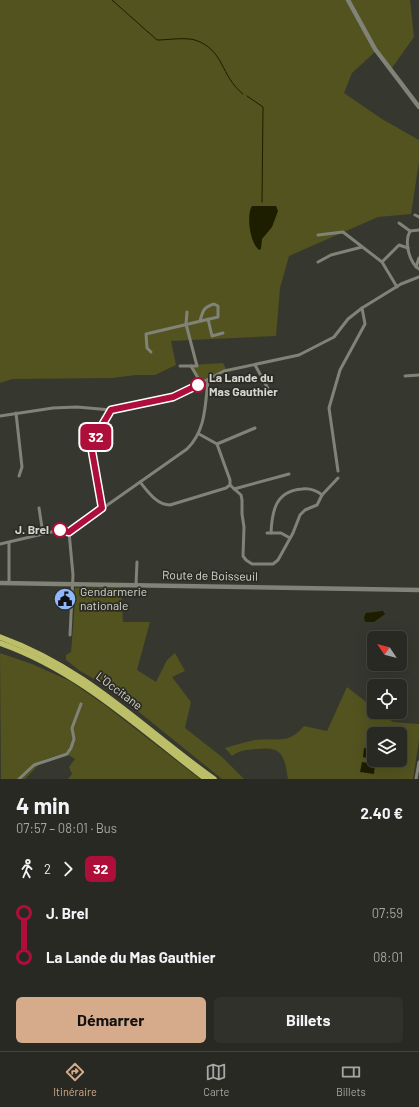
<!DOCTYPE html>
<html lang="fr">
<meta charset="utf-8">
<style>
body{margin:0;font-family:Barlow,sans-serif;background:#30312a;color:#f1f3f6;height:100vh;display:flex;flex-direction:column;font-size:15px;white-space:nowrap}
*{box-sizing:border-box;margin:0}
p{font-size:13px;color:#a5a6a5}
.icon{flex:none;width:22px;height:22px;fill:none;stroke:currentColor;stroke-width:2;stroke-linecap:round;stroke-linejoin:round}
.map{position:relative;height:779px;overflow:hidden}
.side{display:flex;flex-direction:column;background:#282922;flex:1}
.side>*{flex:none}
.badge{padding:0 8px;border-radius:6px;font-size:14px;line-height:26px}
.needle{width:26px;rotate:305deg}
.buttons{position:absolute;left:367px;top:631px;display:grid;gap:8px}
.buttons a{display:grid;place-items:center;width:40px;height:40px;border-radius:6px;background:#282922;box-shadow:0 4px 16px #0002,0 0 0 1px #444540;font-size:20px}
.map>.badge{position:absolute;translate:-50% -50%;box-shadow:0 0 0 2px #fff}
.legs{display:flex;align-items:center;gap:6px;height:44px;padding:0 16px;font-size:13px}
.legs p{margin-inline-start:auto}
.headline{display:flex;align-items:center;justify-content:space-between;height:68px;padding:0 16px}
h1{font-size:22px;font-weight:700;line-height:30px}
.primary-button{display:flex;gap:8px;margin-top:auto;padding:8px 16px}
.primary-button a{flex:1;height:46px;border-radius:6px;background:#d6ab8b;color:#111;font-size:16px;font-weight:700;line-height:46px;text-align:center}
.primary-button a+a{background:#30312a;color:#f1f3f6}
ul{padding:0 16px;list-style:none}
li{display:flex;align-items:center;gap:14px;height:44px;font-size:15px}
li i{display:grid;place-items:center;width:6px;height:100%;margin:0 5px;background:currentColor}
li i::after{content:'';width:10px;height:10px;margin:-5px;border:3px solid;border-radius:50%;background:#282922}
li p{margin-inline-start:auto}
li:first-child i{background:linear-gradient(#0000 50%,currentColor 0)}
li:last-child i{background:linear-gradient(currentColor 50%,#0000 0)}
.menu{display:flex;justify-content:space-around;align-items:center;height:56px;border-top:1px solid #444540;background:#282922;font-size:11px;color:#a5a6a5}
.menu a{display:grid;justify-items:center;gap:2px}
.menu .selected{color:#d6ab8b}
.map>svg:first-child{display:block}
</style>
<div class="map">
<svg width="419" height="779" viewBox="0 0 419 779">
<rect width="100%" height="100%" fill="#36372e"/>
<!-- green -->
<g fill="#52531f" fill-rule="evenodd">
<path d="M 0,0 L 410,0 L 414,37 L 392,68 L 375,52 L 352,73 L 344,93 L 382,119 L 419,140 L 419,162 L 411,214 L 378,217 L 289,256 L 280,288 L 276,336 L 171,341 L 176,365 L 155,375 L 136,375 L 112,378 L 12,379 L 0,383 Z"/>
<path d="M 223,363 L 226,369 L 202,380 L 199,378 L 192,365 Z"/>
<path d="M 121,587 L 123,622 L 150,622 L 137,670 L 156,682 L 167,660 L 175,653 L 185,671 L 172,677 L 191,702 L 185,728 L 222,757 L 244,779 L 222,779 L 108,687 L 80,671 L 66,660 L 66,655 L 71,652 L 75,602 L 73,596 L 75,588 Z"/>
<path d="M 0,653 L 32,664 L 70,681 L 106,706 L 200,779 L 68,779 L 72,774 L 69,767 L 75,759 L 65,753 L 43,760 L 25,779 L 1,779 Z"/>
<path d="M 347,687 L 374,708 L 374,712 L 379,712 L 393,722 L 419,724 L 419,740 L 413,779 L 288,779 C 284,754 282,746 256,749 C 246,750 240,750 232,756 L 225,748 C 235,745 245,742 255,740 C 276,737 287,746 304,726 L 327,731 ZM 374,734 L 400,734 L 400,760 L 374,760 Z"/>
</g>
<!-- water -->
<g fill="#1d1d00">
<path d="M 252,206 L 276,206 L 278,211 L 272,227 L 262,239 L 261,249 L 259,250 C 250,243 246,215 252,206 Z"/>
<path d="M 383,611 L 385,614 L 374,622 L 365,622 L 364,617 L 366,613 Z"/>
<path d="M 364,748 L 374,750 L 374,760 L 363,757 Z"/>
<path d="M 362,762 L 375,764 L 374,774 L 360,772 Z"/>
</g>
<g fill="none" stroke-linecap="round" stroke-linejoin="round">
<!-- stream -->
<g stroke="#1d1d00" stroke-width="1">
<path d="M 112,0 L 157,40 C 168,40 184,37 195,40 C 225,50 220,76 243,94"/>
<path d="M 247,96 L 263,107 L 262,202"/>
</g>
<!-- minor -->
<g stroke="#818278" stroke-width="3">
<path d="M 415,215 L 419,217"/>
<path d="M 399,223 L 410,231"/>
<path d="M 410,231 C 404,242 409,262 419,269"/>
<path d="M 410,231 L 419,230"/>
<path d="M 318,235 L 343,232 L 382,262 L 397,287"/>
<path d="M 318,262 L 331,255 L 362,247"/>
<path d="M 382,262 L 399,245 L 408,248"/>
<path d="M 416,267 L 419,258"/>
<path d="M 187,312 L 186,324 L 197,366 L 191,366"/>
<path d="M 208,319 L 212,336 L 223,333"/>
<path d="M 151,352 L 147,348 L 146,334 L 218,317 L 218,306 L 214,304 C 204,307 203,310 200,321"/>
<path d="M 255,365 L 271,394"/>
<path d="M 180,366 L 191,366 L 201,383"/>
<path d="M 405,376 L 419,375"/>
<path d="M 16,413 L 22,467 L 19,476"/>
<path d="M 0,416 L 53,408 L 77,407 L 111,410 L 173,397 L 224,371 L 299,355 L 334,337 L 348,319 L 362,308 L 401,284 L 419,277"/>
<path d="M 217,444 L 255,428"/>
<path d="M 338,471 L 329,408 L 340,370 L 365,324 L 362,308"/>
<path d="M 140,482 C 148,492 157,505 170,505 L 226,488 L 230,485 L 230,480 L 217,444 L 199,434"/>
<path d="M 230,485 L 241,495 L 242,500 L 242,514 L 244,527 L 243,556 L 246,560 L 252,564 L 273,564 L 278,560 L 293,533 L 300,515 L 305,510 L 317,505 L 322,495 L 338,478"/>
<path d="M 234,489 L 289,474"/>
<path d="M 39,508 L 43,534"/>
<path d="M 102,508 L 92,451 L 97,433 L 111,410"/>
<path d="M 69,532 L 73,575 L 70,635"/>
<path d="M 267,533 L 281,533 L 290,538"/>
<path d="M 271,533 C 272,510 276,491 302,489 C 310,488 316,490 322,495"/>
<path d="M 9,543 L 9,583"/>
<path d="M 0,544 L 60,530 L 69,532 L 187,449 C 206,430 205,406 208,380"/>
<path d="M 136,585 L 137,562"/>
<path d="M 19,779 L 34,765 L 67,754 L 71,748 L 74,739 L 72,728 L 81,704"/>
<path d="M 416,779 L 419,762"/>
</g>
<!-- secondary -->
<g stroke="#818278" stroke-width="4.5">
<path d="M 348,0 L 375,49 L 419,107"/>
<path d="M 0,583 L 419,590"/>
</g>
<!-- motorway -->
<g stroke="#bcbf67" stroke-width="5.5">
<path d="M 0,637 C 88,669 141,727 214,779"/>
<path d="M 0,643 C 80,671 140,729 206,779"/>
</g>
</g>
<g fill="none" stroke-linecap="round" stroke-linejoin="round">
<!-- line-1 casing -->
<g stroke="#fff" stroke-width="9">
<path id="line-1" d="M 60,530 L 69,532 L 102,508 L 92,451 L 97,434 L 111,410 L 173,397 L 198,385"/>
</g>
<!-- line-1 -->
<use href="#line-1" stroke="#ad0e3a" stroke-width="6"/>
</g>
<!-- icons -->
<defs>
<g id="civic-disc" transform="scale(1.15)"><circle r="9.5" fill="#8fb8fd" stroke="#2c2c24"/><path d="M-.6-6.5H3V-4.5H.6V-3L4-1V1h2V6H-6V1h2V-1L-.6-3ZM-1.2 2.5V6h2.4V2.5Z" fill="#111"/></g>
</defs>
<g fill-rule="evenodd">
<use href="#civic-disc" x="65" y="599"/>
</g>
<!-- markers -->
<g fill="#fff" stroke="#ad0e3a" stroke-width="2">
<circle cx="198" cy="385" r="7"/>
<circle cx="60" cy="530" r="7"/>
</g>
<g text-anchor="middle" stroke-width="3.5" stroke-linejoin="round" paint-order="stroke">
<!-- stop labels -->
<g font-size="12" font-weight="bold" fill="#d5d6d0" stroke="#2c2c24" text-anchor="start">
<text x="209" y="382">La Lande du<tspan x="209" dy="14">Mas Gauthier</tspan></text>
<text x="49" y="534" text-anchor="end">J. Brel</text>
</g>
<!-- street labels -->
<g font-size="12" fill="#d5d6d0" stroke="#2c2c24">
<text transform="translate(210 576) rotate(1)" y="4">Route de Boisseuil</text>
<text transform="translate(119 691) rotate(37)" y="4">L'Occitane</text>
</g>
<!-- poi labels -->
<g font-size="12" fill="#d5d6d0" stroke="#2c2c24" text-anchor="start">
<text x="80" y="596">Gendarmerie<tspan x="80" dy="14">nationale</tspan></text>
</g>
</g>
</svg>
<div class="buttons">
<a><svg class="needle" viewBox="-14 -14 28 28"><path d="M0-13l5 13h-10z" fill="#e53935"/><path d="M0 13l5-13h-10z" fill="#a5a6a5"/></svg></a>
<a><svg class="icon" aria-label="locate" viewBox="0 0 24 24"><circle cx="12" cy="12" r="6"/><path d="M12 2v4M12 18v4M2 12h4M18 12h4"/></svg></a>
<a><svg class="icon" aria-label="layers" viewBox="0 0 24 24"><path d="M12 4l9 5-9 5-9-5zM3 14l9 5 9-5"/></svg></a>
</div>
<b class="badge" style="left:96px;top:437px;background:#ad0e3a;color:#fff">32</b>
</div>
<section class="side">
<div class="headline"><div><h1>4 min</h1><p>07:57 – 08:01 · Bus</p></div><b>2.40 €</b></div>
<div class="legs"><svg class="icon" aria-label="walk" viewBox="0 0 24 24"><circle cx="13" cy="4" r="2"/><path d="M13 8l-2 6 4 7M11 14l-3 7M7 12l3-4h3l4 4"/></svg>2<svg class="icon" aria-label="forward" viewBox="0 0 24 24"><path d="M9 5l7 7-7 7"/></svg><b class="badge" style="background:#ad0e3a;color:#fff">32</b></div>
<ul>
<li><i style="color:#ad0e3a"></i><b>J. Brel</b><p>07:59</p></li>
<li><i style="color:#ad0e3a"></i><b>La Lande du Mas Gauthier</b><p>08:01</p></li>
</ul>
<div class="primary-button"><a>Démarrer</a><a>Billets</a></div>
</section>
<nav class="menu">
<a class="selected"><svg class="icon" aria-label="directions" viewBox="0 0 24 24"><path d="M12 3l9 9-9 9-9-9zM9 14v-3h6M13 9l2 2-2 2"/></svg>Itinéraire</a>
<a><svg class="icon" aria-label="map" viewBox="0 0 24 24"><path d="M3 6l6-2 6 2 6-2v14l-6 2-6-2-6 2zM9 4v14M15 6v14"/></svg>Carte</a>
<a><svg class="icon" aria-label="tickets" viewBox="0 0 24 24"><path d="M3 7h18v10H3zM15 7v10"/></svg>Billets</a>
</nav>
